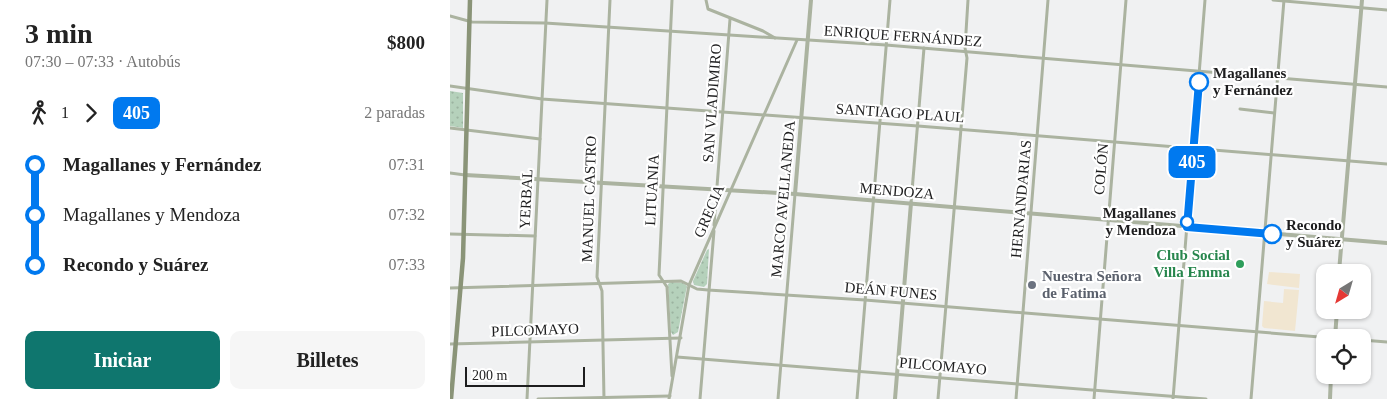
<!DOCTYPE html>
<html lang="es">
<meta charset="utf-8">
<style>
body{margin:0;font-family:"Times New Roman",serif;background:#f6f6f6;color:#222;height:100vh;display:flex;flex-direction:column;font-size:19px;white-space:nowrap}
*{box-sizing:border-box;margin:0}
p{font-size:16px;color:#767676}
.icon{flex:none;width:28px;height:28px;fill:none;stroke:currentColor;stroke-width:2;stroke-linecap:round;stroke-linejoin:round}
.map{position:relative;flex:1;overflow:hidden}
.panel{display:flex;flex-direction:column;background:#fff;width:450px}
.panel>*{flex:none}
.badge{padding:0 10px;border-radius:8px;font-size:18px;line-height:32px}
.needle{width:32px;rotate:217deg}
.buttons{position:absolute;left:866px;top:264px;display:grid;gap:10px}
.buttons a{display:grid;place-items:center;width:55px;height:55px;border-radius:10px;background:#fff;box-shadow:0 1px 4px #0004;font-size:25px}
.scale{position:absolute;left:15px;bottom:12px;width:120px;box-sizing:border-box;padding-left:5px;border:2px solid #1d1d1e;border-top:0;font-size:14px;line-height:18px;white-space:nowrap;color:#1d1d1e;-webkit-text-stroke:4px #fff;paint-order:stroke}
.map>.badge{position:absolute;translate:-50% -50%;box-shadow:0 0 0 2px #fff}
.legs{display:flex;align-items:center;gap:8px;height:55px;padding:0 25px;font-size:16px}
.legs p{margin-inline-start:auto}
.head{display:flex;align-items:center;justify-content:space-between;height:85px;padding:0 25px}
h1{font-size:28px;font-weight:600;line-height:38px}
.button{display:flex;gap:10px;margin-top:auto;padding:10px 25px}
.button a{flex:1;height:58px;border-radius:10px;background:#0f766e;color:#fff;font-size:20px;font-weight:600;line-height:58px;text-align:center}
.button a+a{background:#f6f6f6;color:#222}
ul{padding:0 25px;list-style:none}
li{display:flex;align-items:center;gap:18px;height:50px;font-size:19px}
li i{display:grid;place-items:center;width:8px;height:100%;margin:0 6px;background:currentColor}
li i::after{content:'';width:12px;height:12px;margin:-6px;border:4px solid;border-radius:50%;background:#fff}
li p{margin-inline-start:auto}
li:first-child i{background:linear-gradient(#0000 50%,currentColor 0)}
li:last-child i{background:linear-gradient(currentColor 50%,#0000 0)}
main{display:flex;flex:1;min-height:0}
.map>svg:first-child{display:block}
</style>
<main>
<section class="panel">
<div class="head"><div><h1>3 min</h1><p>07:30 – 07:33 · Autobús</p></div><b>$800</b></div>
<div class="legs"><svg class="icon" aria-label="walk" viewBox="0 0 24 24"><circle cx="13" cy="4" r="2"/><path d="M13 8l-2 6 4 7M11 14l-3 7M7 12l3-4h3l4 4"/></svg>1<svg class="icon" aria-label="forward" viewBox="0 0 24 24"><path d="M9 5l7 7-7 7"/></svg><b class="badge" style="background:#0079ef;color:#fff">405</b><p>2 paradas</p></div>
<ul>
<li><i style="color:#0079ef"></i><b>Magallanes y Fernández</b><p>07:31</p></li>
<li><i style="color:#0079ef"></i><span>Magallanes y Mendoza</span><p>07:32</p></li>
<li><i style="color:#0079ef"></i><b>Recondo y Suárez</b><p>07:33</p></li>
</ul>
<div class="button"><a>Iniciar</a><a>Billetes</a></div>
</section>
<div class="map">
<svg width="937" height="399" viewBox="0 0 937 399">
<defs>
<pattern id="grass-dots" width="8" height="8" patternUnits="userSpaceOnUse" patternTransform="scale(1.25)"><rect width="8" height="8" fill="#b5d1bb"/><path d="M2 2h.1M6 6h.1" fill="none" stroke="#9bb3a0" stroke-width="1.8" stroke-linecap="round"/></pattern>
</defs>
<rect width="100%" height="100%" fill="#f0f1f2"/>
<!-- education -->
<g fill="#f1e6d1">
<path d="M 819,272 L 850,274 L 849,288 L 817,284 Z"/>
<path d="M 834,289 L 849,290 L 845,331 L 814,328 L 812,326 L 814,301 L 833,303 Z"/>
</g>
<!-- grass -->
<g fill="url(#grass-dots)">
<path d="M 0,91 L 13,93 L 13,128 L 0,126 Z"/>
<path d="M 259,249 L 257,284 L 254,287 L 244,285 L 243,281 L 257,250 Z"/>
<path d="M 221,282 L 233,283 L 237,286 L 228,332 L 223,335 L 221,332 L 218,284 Z"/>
</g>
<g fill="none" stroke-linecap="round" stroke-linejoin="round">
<!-- minor -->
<g stroke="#abb3a0" stroke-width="3">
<path d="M 222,0 L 209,275 L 217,287 L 222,376"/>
<path d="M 256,0 L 258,9 L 313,31 L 325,38"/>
<path d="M 823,0 L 937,10"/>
<path d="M 0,16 L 22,22 L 95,23 L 436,45 L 937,87"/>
<path d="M 0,86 L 92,99 L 468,126 L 937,164"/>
<path d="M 790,109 L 824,113"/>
<path d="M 0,128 L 90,139"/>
<path d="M 0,173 L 15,175"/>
<path d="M 461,203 L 474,48"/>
<path d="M 264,225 L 280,19"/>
<path d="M 0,234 L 85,236"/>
<path d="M 0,288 L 231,281 L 247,289 L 258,290 L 415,300 L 882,338"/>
<path d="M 912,340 L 937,342"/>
<path d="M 0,344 L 231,338"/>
<path d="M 227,357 L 756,399"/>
<path d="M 77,399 L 97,0"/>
<path d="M 88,399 L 220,396"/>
<path d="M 154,399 L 152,291 L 147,277 L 160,0"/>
<path d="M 219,399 L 239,285 L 347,40"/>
<path d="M 250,399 L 264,231"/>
<path d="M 328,399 L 345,194"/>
<path d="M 407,399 L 440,0"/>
<path d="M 488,399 L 517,58 L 515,48 L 518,0"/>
<path d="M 566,399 L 598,0"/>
<path d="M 644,399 L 676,0"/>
<path d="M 723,399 L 755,0"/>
<path d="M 801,399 L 834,0"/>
</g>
<!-- tertiary -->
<g stroke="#abb3a0" stroke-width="4">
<path d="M 15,175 L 345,194 L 937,243"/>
<path d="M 345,194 L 361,0"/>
<path d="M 889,272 L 912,0"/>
<path d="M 885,338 L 887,310"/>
<path d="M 445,399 L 461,203"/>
<path d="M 880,399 L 881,375"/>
</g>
<!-- secondary -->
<path stroke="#8a9478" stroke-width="4.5" d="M 1,399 L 13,258 L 20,0"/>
</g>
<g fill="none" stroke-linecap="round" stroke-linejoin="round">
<!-- line-1 casing -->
<g stroke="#fff" stroke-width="11">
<path id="line-1" d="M 749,82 L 737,227 L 822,234"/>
</g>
<!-- line-1 -->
<use href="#line-1" stroke="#0079ef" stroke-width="8"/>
</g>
<!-- markers -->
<g fill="#fff" stroke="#0079ef" stroke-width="2.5">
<circle cx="749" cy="82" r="9"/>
<circle cx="737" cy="222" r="6"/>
<circle cx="822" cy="234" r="9"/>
</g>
<circle fill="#2e9e5b" stroke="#fff" stroke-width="2" cx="790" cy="264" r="5"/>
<circle fill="#6b7280" stroke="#fff" stroke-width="2" cx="582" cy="285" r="5"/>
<g text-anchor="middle" stroke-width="4.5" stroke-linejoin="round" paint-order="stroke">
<!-- street labels -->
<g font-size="15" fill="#1d1d1e" stroke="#fff">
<text transform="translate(453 36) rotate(4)" y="5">ENRIQUE FERNÁNDEZ</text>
<text transform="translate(262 103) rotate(-86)" y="5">SAN VLADIMIRO</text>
<text transform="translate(450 113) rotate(4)" y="5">SANTIAGO PLAUL</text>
<text transform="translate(651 169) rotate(-85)" y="5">COLÓN</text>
<text transform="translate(202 190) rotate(-87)" y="5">LITUANIA</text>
<text transform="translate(447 191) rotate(5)" y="5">MENDOZA</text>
<text transform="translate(76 199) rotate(-87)" y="5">YERBAL</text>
<text transform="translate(139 199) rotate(-88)" y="5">MANUEL CASTRO</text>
<text transform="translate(333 199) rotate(-85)" y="5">MARCO AVELLANEDA</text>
<text transform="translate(571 199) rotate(-85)" y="5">HERNANDARIAS</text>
<text transform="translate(259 211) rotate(-67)" y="5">GRECIA</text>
<text transform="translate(441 291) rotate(5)" y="5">DEÁN FUNES</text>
<text transform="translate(85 330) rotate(-2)" y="5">PILCOMAYO</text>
<text transform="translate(493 366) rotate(5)" y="5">PILCOMAYO</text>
</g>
<!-- stop labels -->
<g font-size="15" font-weight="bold" fill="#1d1d1e" stroke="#fff" text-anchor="start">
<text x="763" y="78">Magallanes<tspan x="763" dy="17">y Fernández</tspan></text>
<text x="726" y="218" text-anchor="end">Magallanes<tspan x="726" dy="17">y Mendoza</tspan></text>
<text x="836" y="230">Recondo<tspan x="836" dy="17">y Suárez</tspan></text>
</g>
<!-- leisure labels -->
<g font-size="15" font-weight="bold" fill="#27864d" stroke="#fff" text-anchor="end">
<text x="780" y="260">Club Social<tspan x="780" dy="17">Villa Emma</tspan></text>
</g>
<!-- worship labels -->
<g font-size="15" font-weight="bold" fill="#5b616d" stroke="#fff" text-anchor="start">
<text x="592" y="281">Nuestra Señora<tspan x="592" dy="17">de Fatima</tspan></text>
</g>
</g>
</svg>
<div class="buttons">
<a><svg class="needle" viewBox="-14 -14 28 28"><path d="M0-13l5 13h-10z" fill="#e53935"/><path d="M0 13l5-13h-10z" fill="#767676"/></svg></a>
<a><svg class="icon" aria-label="locate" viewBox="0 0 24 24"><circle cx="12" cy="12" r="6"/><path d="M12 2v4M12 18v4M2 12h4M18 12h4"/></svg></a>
</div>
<div class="scale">200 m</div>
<b class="badge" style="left:742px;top:162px;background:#0079ef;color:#fff">405</b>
</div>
</main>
